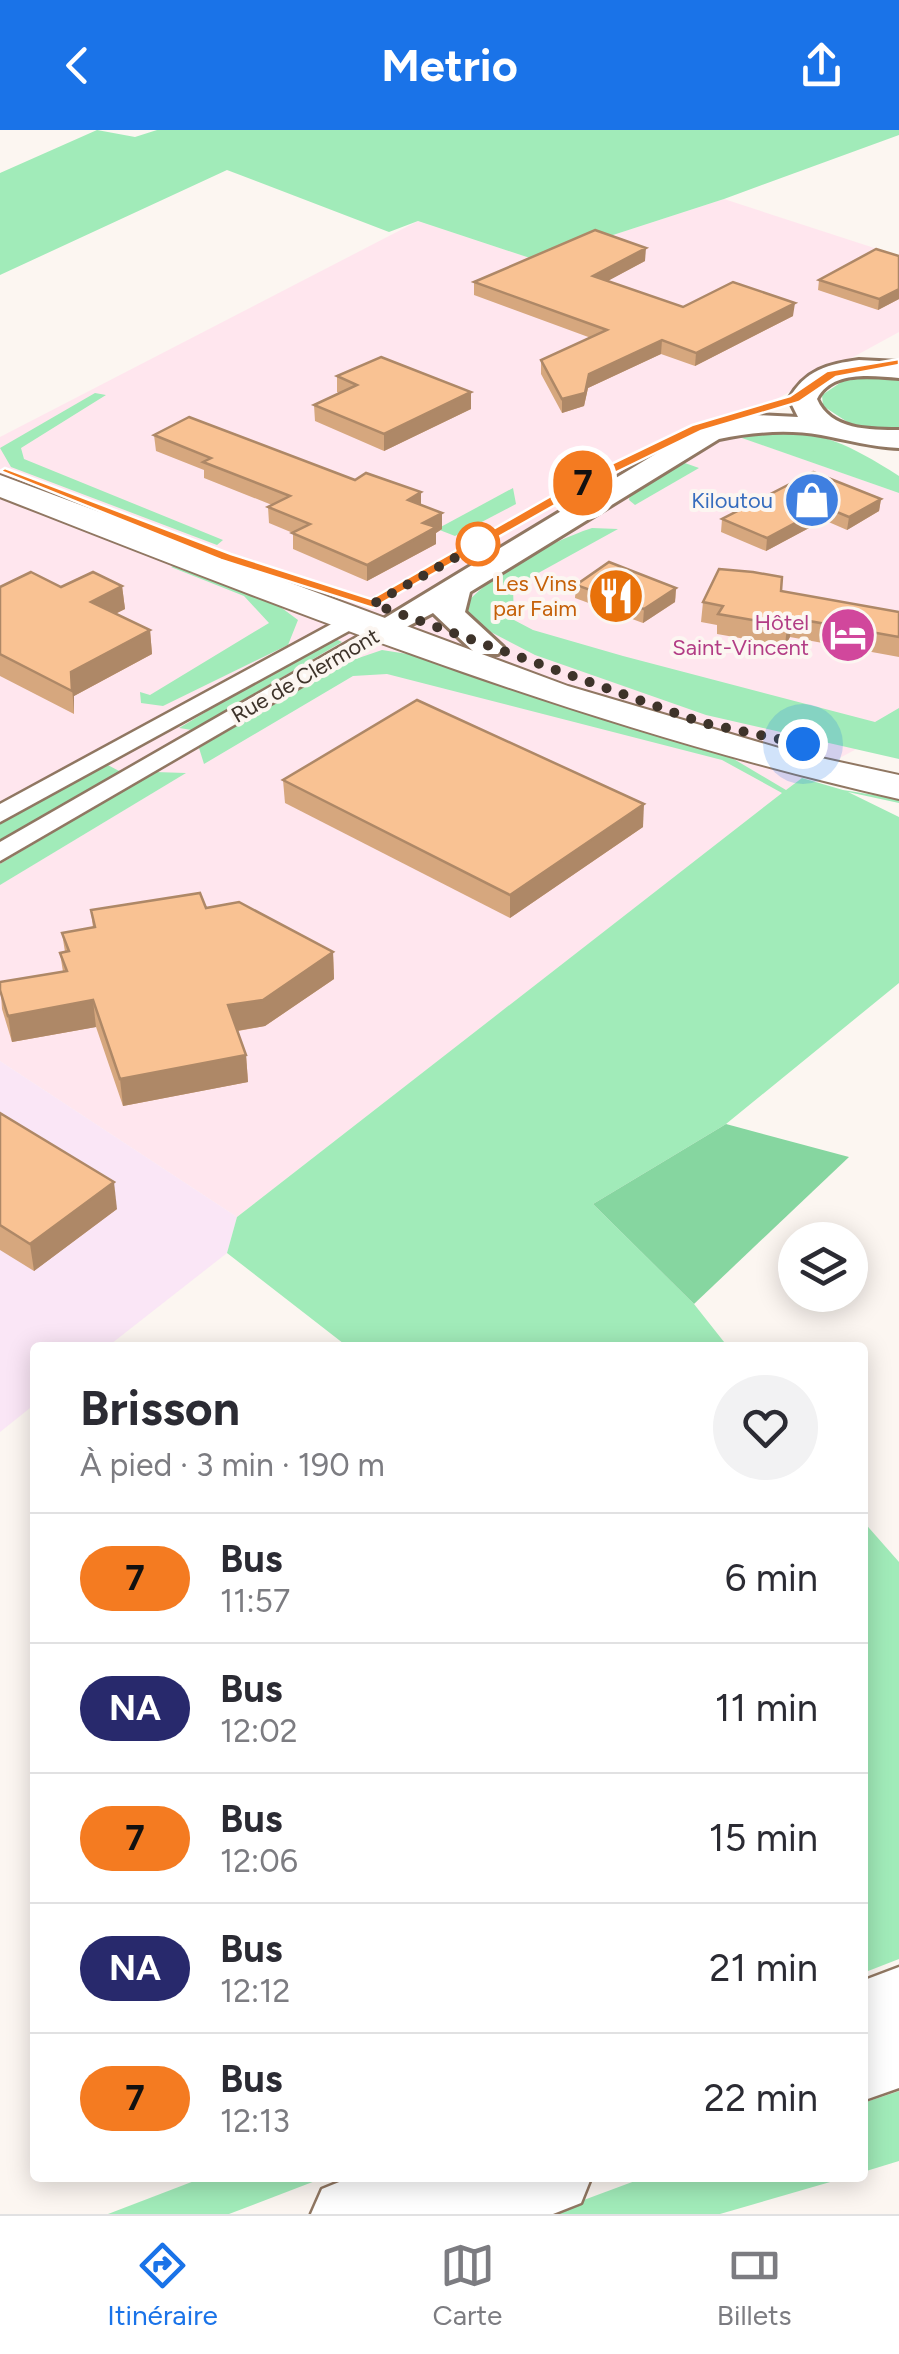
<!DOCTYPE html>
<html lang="fr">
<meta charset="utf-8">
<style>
body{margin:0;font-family:Figtree,sans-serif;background:#f2f2f3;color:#2b2b33;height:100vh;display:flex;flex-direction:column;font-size:38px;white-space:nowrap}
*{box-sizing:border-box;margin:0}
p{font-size:32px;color:#7c7c81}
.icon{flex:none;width:55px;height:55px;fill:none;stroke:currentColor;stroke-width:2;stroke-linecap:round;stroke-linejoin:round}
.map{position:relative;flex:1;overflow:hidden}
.panel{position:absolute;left:30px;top:1212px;width:838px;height:840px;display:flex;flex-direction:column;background:#fff;border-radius:10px;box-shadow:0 5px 25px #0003}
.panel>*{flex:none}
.badge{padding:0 20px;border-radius:32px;font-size:35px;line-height:65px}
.fabs{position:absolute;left:778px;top:1092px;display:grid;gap:20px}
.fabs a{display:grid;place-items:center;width:90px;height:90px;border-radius:50%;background:#fff;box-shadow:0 5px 25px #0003;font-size:50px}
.you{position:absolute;width:50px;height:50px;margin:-25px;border:8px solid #fff;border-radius:50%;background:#1a73e8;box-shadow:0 0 0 15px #1a73e833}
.map>.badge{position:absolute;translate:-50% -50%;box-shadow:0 0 0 5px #fff}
.round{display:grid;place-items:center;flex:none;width:105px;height:105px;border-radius:52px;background:#f2f2f3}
.summary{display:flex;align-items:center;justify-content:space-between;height:170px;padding:0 50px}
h1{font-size:48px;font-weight:700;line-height:75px}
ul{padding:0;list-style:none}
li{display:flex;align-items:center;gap:30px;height:130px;padding:0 50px;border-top:2px solid #e1e1e2}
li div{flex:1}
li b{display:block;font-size:38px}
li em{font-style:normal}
li .badge{min-width:110px;font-weight:700;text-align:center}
header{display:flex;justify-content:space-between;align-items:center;height:130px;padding:0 50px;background:#1a73e8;color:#fff;font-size:45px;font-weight:700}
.dock{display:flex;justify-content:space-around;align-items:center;height:140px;border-top:2px solid #e1e1e2;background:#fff;font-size:28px;color:#7c7c81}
.dock a{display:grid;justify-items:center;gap:5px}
.dock .selected{color:#1a73e8}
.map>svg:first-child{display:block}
</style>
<header><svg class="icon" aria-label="back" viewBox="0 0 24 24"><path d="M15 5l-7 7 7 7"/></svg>Metrio<svg class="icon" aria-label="share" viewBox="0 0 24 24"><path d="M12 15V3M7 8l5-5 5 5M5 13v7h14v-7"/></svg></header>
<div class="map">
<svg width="899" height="2084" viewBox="0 0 899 2084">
<rect width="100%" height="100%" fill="#fcf6f1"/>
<!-- commercial -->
<path fill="#ffe6ee" d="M 724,69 L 899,126 L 899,202 L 720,300 L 899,363 L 899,620 L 864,615 L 802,648 L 237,1087 L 0,931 L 0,307 L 418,91 L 536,130 Z"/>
<!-- industrial -->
<path fill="#fae6f6" d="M 0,931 L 237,1087 L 227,1123 L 107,1217 L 35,1218 L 35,1274 L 0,1302 Z"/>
<!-- green -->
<g fill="#a1ebb9">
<path d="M 97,0 L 135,7 L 157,0 L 899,0 L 899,5 L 724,69 L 536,130 L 418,91 L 389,102 L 227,40 L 0,145 L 0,43 Z"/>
<path d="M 873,247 L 899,249 L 899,301 L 852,295 L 823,276 L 822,265 L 843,251 Z"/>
<path d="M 95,263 L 106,265 L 21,318 L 24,329 L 223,410 L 217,415 L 11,337 L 0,318 Z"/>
<path d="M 765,296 C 826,304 847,313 899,346 L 899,363 L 719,300 Z"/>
<path d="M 682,332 L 699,338 L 635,375 L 629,370 L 630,362 Z"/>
<path d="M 513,358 L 516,374 L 455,406 L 437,399 Z"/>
<path d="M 592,398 L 618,399 L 513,457 L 514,490 L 533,500 L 623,526 L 875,592 L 899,578 L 899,629 L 706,585 L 535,525 L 458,485 C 479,449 552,411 592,398 Z"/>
<path d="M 176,435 L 271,470 L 298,490 L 288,515 L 163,576 L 141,573 L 140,562 L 150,565 L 269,493 L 244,466 L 171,437 Z"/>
<path d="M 331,507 L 342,512 L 192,600 L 179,598 Z"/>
<path d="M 382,520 L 414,525 L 732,628 L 786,660 L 802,648 L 843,660 L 899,669 L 899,673 L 848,662 L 899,687 L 899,853 L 726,994 L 593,1074 L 694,1174 L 728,1217 L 348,1217 L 227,1123 L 237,1087 L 782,663 L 722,630 L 387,544 L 353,546 L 204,634 L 199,618 L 344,533 Z"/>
<path d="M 104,633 L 121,642 L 0,711 L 0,691 Z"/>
<path d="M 155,642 L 186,643 L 0,755 L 0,734 Z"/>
<path d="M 862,1390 L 899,1432 L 899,1829 L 863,1843 Z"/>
<path d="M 899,1961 L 899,2031 L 863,2042 L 863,1973 Z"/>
<path d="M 202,2048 L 323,2048 L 229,2084 L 108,2084 Z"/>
<path d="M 643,2048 L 844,2048 L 720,2084 L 546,2084 Z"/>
</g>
<!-- forest -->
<path fill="#86d6a0" d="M 726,994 L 849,1027 L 694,1174 L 593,1074 Z"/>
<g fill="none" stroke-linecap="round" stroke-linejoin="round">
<!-- minor casing -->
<g stroke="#907762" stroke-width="5">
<g id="minor">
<path d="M 350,484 L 361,491 L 358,496 L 0,692 L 0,674 Z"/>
<path d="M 376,496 L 387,503 L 384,508 L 0,731 L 0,712 Z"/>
</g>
</g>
<!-- secondary casing -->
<g stroke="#907762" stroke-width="6">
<path id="secondary" d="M 859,230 L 899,232 L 899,248 C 872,246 832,240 817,269 C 830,300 870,300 899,300 L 899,318 C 871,317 848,310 821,305 C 787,299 753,302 719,309 L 470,462 L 465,482 L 503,517 L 498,524 L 476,524 L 433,483 L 376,513 L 360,503 L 700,297 L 756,285 L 798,287 L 789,269 C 805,240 828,234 859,230 Z"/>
</g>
<!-- primary casing -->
<g stroke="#907762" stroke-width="4">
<path id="primary" d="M 0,345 L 568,556 L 789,621 L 899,645 L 899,669 C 584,598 299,484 0,367 Z"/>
</g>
<!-- trunk casing -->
<g stroke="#907762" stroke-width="5">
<g id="trunk">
<path d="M 899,1837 L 899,1958 L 862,1971 L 862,1851 Z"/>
<path d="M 349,2048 L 591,2048 L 581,2073 L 553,2084 L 311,2084 L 322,2059 Z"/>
</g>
</g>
<!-- minor -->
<use href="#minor" fill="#fff" fill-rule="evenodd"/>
<!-- secondary -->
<use href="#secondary" fill="#fff" fill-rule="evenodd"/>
<!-- primary -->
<use href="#primary" fill="#fff" fill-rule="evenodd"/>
<!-- trunk -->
<use href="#trunk" fill="#fff" fill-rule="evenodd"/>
</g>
<!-- wall -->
<g fill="#d6a77e">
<path d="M 899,126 L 899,169 L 878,180 L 818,160 L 819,150 Z"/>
<path d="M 645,131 L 607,151 L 683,177 L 793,186 L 695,236 L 661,224 L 588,258 L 584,276 L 562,283 L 541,244 L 541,230 L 591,208 L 474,165 L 474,152 Z"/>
<path d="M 337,246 L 471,279 L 384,321 L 315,291 L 314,275 L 339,263 L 337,262 Z"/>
<path d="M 154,305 L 421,375 L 442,399 L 436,403 L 436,414 L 367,451 L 293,419 L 293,403 L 269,393 L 268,377 L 272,375 L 204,348 L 204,340 L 156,321 Z"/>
<path d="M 881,369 L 879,381 L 847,400 L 824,390 L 766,421 L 721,402 L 722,389 Z"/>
<path d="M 576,455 L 676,458 L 675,472 L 643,493 L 575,468 Z"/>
<path d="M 122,456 L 125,479 L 115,484 L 150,500 L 152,524 L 74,566 L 74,584 L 0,546 L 0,457 Z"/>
<path d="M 781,461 L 899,482 L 899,527 L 790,507 L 785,516 L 717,504 L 717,495 L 701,492 L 703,472 Z"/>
<path d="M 283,650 L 643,697 L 510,788 L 285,673 Z"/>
<path d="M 206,778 L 333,822 L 334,849 L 265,896 L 238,901 L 246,925 L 248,952 L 123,976 L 96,897 L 12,912 L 2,879 L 0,852 L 63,842 L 60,823 L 65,822 L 62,803 L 93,798 L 91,780 Z"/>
<path d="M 0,983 L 117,1079 L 34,1141 L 0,1120 Z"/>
</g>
<!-- shaded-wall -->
<g fill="#ae8867">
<path d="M 646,118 L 645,131 L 593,159 L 593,146 Z"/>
<path d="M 899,159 L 899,169 L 878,180 L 879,169 Z"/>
<path d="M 795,173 L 793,186 L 695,236 L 696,223 Z"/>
<path d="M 662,210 L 661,224 L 588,258 L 584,276 L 562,283 L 562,269 L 589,244 Z"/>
<path d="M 471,262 L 471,279 L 384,321 L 384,304 Z"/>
<path d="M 421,362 L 421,378 L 408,370 Z"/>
<path d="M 881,369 L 879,381 L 847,400 L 849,387 Z"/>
<path d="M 825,377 L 824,390 L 766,421 L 767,408 Z"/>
<path d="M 442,383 L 442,399 L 436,403 L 436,414 L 367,451 L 367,435 L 423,393 Z"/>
<path d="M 122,456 L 125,479 L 93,495 L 91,472 Z"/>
<path d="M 676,458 L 675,472 L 643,493 L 644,479 Z"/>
<path d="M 792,488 L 790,507 L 785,516 L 787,496 Z"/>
<path d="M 150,500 L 152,524 L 74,566 L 74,584 L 71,542 Z"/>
<path d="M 644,674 L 643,697 L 510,788 L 510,765 Z"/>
<path d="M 333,822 L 334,849 L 265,896 L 230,902 L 228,875 Z"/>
<path d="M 93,870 L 96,897 L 12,912 L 8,886 Z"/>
<path d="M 246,925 L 248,952 L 123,976 L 120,949 Z"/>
<path d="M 114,1052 L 117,1079 L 34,1141 L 30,1114 Z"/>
</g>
<!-- building -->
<g fill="#f9c293" stroke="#ae8867" stroke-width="2.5">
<path d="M 595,100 L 646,118 L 593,146 L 683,177 L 733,152 L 795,173 L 696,223 L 662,210 L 589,244 L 585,263 L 562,269 L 541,230 L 607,200 L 474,152 Z"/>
<path d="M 876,119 L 899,126 L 899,159 L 879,169 L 819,150 Z"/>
<path d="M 381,227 L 471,262 L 384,304 L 314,275 L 357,255 L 337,246 Z"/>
<path d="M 189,287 L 355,350 L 366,343 L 421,362 L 408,370 L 442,383 L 423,393 L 436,397 L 367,435 L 292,403 L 310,394 L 268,377 L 290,366 L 203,332 L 211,328 L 154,305 Z"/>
<path d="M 813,342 L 881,369 L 849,387 L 825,377 L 767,408 L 722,389 Z"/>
<path d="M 609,432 L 676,458 L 644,479 L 576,455 Z"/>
<path d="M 719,439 L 753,442 L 782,447 L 781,461 L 899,482 L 899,507 L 792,488 L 787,496 L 718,484 L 723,476 L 703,472 Z"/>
<path d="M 31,442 L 61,457 L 93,442 L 122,456 L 91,472 L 150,500 L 71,542 L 72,561 L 0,524 L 0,457 Z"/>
<path d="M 417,570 L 644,674 L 510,765 L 283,650 Z"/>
<path d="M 200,763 L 206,778 L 239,772 L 333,822 L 263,870 L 228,875 L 246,925 L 120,949 L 93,870 L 8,886 L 0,860 L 0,852 L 67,841 L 60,823 L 69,821 L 62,803 L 95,797 L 91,780 Z"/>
<path d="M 0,983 L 114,1052 L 30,1114 L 0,1095 Z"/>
</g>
<!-- line -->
<path fill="#f47b21" stroke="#fff" stroke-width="2.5" d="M 899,229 L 899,235 L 836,247 L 799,272 L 701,301 L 594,353 L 373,478 L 221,430 L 0,341 L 5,338 L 231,424 L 371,469 L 584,347 L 692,295 L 790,266 L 827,241 Z"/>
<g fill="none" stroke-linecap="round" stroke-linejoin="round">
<!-- walk -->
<path stroke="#3e332a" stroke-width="10" stroke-dasharray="0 18" d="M 478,414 L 490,408 L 373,474 L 703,593 L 803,614"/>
</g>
<!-- icons -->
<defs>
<g id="shop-disc" transform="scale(2.875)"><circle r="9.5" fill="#3f7fe0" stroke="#fcf6f1"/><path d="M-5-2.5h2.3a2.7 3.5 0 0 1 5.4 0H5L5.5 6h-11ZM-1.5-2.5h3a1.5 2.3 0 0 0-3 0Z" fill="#fff"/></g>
<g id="restaurant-disc" transform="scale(2.875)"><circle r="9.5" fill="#e8710a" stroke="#fcf6f1"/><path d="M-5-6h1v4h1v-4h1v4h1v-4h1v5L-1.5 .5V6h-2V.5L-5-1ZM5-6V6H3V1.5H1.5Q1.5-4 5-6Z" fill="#fff"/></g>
<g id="hotel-disc" transform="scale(2.875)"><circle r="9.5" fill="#d1479c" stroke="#fcf6f1"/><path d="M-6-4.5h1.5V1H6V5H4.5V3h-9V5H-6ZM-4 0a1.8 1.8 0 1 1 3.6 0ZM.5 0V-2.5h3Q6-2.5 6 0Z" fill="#fff"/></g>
</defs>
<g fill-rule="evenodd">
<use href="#shop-disc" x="812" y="370"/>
<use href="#restaurant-disc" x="616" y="466"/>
<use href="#hotel-disc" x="848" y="505"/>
</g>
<!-- markers -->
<circle fill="#fff" stroke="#f47b21" stroke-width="5" cx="478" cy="414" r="20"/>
<g text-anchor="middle" stroke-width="8" stroke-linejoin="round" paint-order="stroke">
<!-- far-shop labels -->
<g font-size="22" fill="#366cbe" stroke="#fcf6f1" text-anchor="end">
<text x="773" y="378">Kiloutou</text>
</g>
<!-- far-food labels -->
<g font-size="22" fill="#c56008" stroke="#fcf6f1" text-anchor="end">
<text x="577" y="461">Les Vins<tspan x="577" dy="25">par Faim</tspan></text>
</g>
<!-- far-hotel labels -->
<g font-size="22" fill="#b23c85" stroke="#fcf6f1" text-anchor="end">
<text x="809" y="500">Hôtel<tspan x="809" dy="25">Saint-Vincent</tspan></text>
</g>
<!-- far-street labels -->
<g font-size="22" fill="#3e332a" stroke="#fcf6f1">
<text transform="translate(305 545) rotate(-30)" y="8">Rue de Clermont</text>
</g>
</g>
</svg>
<div class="fabs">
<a><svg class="icon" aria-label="layers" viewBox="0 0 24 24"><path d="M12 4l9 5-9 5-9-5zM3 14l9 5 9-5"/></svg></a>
</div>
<div class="you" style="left:803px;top:614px"></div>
<b class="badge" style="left:583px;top:353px;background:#f47b21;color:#111">7</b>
<section class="panel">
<div class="summary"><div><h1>Brisson</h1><p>À pied · 3 min · 190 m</p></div><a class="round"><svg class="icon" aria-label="heart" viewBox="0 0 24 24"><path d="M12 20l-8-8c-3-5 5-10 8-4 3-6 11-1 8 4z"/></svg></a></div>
<ul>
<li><span class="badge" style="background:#f47b21;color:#111">7</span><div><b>Bus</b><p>11:57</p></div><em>6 min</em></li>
<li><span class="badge" style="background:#28296c;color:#fff">NA</span><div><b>Bus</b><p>12:02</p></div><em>11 min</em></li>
<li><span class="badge" style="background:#f47b21;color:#111">7</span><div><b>Bus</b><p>12:06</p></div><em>15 min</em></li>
<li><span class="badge" style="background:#28296c;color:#fff">NA</span><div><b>Bus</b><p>12:12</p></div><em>21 min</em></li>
<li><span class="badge" style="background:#f47b21;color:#111">7</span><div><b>Bus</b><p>12:13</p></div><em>22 min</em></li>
</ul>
</section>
</div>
<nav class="dock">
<a class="selected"><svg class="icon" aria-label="directions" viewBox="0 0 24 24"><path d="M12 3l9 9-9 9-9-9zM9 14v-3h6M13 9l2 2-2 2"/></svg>Itinéraire</a>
<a><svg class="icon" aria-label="map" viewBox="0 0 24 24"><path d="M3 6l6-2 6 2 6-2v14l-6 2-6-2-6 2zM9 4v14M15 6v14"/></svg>Carte</a>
<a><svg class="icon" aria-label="tickets" viewBox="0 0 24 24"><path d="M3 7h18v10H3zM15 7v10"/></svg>Billets</a>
</nav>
